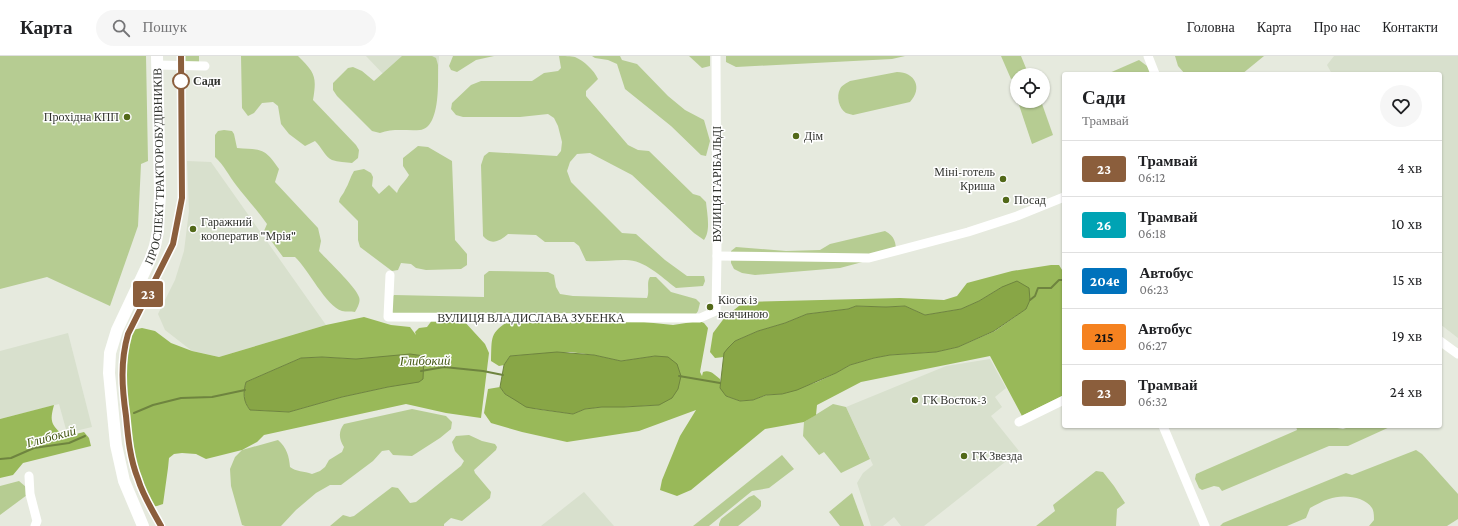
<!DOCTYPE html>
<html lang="uk">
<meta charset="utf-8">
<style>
body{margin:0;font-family:"Crimson Pro",serif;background:#f6f6f6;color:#202124;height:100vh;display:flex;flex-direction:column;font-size:15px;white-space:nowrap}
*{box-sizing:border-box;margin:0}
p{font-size:13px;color:#757577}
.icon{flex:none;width:22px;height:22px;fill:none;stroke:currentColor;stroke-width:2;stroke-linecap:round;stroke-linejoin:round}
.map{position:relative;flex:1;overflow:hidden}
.side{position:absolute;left:1062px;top:16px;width:380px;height:356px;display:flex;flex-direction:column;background:#fff;border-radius:4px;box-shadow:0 1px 3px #0004}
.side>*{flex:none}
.badge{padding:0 8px;border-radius:3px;font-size:14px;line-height:26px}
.tools{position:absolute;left:1010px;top:12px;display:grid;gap:8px}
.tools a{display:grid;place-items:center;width:40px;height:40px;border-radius:50%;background:#fff;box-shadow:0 1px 3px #0004;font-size:20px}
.map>.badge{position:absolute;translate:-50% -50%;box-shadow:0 0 0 2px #fff}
.round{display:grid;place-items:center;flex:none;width:42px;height:42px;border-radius:21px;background:#f6f6f6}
.headline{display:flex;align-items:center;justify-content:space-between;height:68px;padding:0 20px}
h1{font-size:19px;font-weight:600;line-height:30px}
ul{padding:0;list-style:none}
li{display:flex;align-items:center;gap:12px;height:56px;padding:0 20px;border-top:1px solid #e0e0e0}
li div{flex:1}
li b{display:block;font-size:15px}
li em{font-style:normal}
li .badge{min-width:44px;font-weight:700;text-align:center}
header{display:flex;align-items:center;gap:24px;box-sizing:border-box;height:56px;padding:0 20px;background:#fff;border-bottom:1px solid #e0e0e0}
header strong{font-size:19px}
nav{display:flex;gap:22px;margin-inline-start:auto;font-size:14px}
.search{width:280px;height:36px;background:#f6f6f6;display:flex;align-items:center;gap:10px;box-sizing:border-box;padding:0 14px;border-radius:22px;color:#757577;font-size:15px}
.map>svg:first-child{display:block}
</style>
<header>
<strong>Карта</strong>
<div class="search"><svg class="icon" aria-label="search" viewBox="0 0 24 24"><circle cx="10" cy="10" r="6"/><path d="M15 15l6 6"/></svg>Пошук</div>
<nav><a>Головна</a><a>Карта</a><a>Про нас</a><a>Контакти</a></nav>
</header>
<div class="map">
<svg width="1458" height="470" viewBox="0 0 1458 470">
<rect width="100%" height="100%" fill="#e6eade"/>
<!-- built -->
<g fill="#d8e0cd">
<path d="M 366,0 L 439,0 L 438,20 L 387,22 Z"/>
<path d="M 1334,0 L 1458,0 L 1458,282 L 1440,268 L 1440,18 L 1332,18 L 1327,9 Z"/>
<path d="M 187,105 L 211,106 L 326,269 L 219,301 L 192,295 L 165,274 L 158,258 L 175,224 L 184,195 L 189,155 Z"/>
<path d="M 68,277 L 92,371 L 67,377 L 59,348 L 0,363 L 0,295 Z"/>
<path d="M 990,303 L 1006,332 L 995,341 L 1002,351 L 991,360 L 1019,395 L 924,470 L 901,470 L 894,461 L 883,470 L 871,470 L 857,427 L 863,417 L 873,409 L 846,351 L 946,310 Z"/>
<path d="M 584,436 L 614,470 L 541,470 Z"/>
</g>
<!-- green -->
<g fill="#b6cc92">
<path d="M 0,0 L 146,0 L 148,105 L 141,108 L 138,170 L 110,250 L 47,221 L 0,233 Z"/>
<path d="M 181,0 L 199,0 L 199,7 L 182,7 Z"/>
<path d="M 241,0 L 298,0 C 315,17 317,20 313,44 L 356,89 L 359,94 L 358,102 L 352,107 C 346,106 338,106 332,104 C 325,101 321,90 315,85 L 305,90 L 289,78 L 281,68 L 278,50 L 273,46 L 262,47 L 254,57 L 248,60 L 242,52 Z"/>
<path d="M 402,0 L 432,0 L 436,2 L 438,9 C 438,23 441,72 420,74 C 407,75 393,72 380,77 L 372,75 L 337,40 L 333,34 L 333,27 L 348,12 L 353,11 L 362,15 L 374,25 Z"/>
<path d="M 453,0 L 494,0 L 476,4 L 457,16 L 451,14 L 449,10 Z"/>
<path d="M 559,0 C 564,0 571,0 575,1 C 584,5 594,14 598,23 L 586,35 L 586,40 L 628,89 L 638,94 L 649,95 L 693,138 L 700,140 L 706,146 C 707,157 711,175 704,184 L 694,177 L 632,119 L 590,97 L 577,98 L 570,106 L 567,115 L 571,126 L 622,177 L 636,178 L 665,204 L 687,220 L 704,220 L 705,225 L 703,230 L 676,232 C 660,220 644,203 624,204 C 610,204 600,206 586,205 L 579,190 L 574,186 L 545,186 L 536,179 L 508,178 C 500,185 491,190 483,180 L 481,109 L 484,100 L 489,96 L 557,100 L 561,95 L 562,86 L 558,70 L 554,62 L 548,58 L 520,61 L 463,61 L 456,59 L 451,53 L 452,47 L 471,29 L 481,25 L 532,25 L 544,17 L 558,15 L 561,12 Z"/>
<path d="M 592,0 L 620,0 L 622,4 L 637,8 L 668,40 L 685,54 L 704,64 L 710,85 L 706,100 L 701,99 L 671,70 L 625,33 L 617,8 L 608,4 L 595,2 Z"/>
<path d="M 689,0 L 710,0 L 710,10 L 702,12 Z"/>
<path d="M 726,0 L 905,0 L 892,3 L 736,11 L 726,6 Z"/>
<path d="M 1001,0 L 1021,0 L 1028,17 L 1017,19 L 1017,21 L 1011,23 Z"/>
<path d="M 1175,0 L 1264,0 L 1242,18 L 1185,18 L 1178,10 Z"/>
<path d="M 1139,4 L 1147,10 L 1152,18 L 1107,18 Z"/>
<path d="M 897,16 C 915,16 923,32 910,46 L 853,59 C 851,58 848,58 846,57 C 839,53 836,40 840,33 C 842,29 847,27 850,25 Z"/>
<path d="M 1020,45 L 1041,45 L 1053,79 L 1032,88 L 1018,46 Z"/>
<path d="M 224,74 L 232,75 L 234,78 L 237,92 C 262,94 264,91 279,113 L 275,126 L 318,172 L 321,185 L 319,195 C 327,204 356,231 359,241 C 361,246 357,252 355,256 C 351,255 346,256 342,255 C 326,250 308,213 295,201 L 283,201 L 264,175 L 267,168 C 258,155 246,142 236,129 C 229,120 224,109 215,101 L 215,79 L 218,75 Z"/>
<path d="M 418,90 L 428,91 L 452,105 L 455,184 L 467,198 L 467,209 L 461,213 L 426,214 L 416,212 L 411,208 L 401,207 L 398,214 L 392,215 L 360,191 L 358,184 L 358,165 L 339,146 C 340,140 343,139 345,134 C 349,128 350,121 354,115 L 364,113 L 371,117 L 373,121 L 372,130 L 379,138 L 389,129 L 397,137 C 399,130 405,126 409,119 L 403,110 L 403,102 Z"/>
<path d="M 885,175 C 895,180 896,187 896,197 L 840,212 L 755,219 L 742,217 L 734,213 L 731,207 L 731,195 L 736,191 L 786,195 L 820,194 L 830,188 Z"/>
<path d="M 489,215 L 548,216 L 554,219 L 556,231 L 560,238 L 573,240 L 647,242 C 650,235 646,227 650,221 L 656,221 L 671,236 L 696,243 L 700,247 L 698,255 L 694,261 L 394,259 L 392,256 L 391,242 L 394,239 L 484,241 L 484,219 Z"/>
<path d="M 833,348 L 846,351 L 870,403 L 841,417 L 824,396 L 819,399 L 803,380 L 804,366 Z"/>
<path d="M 412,353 L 446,360 L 452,366 L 451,373 L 440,382 L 412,400 L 393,399 L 389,394 L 382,395 L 373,405 L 341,429 L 330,429 L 316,437 L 296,454 L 281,470 L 245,470 L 242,469 L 231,430 L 230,413 L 235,401 L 242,394 L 278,384 C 287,392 289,400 290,411 C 296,416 304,415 312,418 L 320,415 L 325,411 L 329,404 L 342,396 L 344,391 C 339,383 338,376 344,368 Z"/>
<path d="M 1296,370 L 1326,370 L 1343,373 L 1352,370 L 1392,370 L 1348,390 L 1329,390 L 1222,435 L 1219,431 L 1214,430 L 1202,434 L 1199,432 L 1195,423 L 1196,418 L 1288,378 L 1297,374 Z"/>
<path d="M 469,379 L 482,385 L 495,388 L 497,391 L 496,394 L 474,414 L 475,417 L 491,436 L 490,442 L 462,465 L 451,462 L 444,468 L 444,470 L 330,470 L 343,459 L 350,461 L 354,460 L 392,431 L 398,432 L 410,447 L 416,446 L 461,410 L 464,405 L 455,395 L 452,386 L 456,380 Z"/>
<path d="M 1416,394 L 1422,398 L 1458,438 L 1458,463 L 1447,470 L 1369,470 L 1374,464 C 1374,461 1374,455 1372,452 C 1365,440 1341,438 1329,443 C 1322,445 1316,449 1310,452 L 1306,462 L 1287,470 L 1220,470 L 1223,467 L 1346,417 L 1352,419 Z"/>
<path d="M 782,399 L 794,413 L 769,432 L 752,435 L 709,470 L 693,470 Z"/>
<path d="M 1096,415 L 1103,416 L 1114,430 L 1125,447 L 1117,453 L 1116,470 L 1036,470 L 1055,455 L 1053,449 Z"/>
<path d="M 19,425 L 26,431 L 27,439 L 0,459 L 0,430 Z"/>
<path d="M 852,437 L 864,470 L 840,470 L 829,456 Z"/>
<path d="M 754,439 L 761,445 L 761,450 L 759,453 L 738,470 L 719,470 L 719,468 L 721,463 L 749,441 Z"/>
</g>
<!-- forest -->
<g fill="#99b959" fill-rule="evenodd">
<path d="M 1051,209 L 1059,209 L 1064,217 L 1064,339 L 1022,360 L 990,300 L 861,326 L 817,349 L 816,359 L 804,366 L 765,373 L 691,434 L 677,440 L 660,434 L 662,424 L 680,380 L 696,354 L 639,375 L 567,386 L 522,376 L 491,367 L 484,357 L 488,333 L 500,331 L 505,338 L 535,353 L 573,358 L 585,353 L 602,351 L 624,351 L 659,349 L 655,300 L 621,305 L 594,299 L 570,296 L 510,300 L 504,309 L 499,310 L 491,305 C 492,281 489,277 511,264 L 644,266 L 673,269 L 699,265 L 704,267 L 708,272 L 700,316 L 702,320 L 703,316 C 710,313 715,319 720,323 L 720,327 L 726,340 L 740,345 L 753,344 L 767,339 L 782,338 L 817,326 L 836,317 L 850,309 L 874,302 L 890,299 L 936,296 L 958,291 L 995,275 L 1026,253 L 1002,231 L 979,245 L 961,253 L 925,259 L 905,250 L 886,251 L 856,250 L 848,253 L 807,258 L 785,267 L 758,275 L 735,285 L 728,292 L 724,301 L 715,302 L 710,296 L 713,277 L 725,261 L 744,246 L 900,242 L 944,244 L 957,240 L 967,227 L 1012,215 Z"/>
<path d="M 364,261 L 391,269 L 410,271 L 416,279 L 415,276 L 419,272 L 427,271 L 433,263 L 463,264 L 485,288 L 489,297 L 481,362 L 446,357 L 406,348 L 264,379 L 257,386 L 242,394 L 206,403 L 196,398 L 182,397 L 174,398 L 169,402 L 168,412 L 163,448 L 157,450 L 152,451 C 135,422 131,392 127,359 C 123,329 121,303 132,274 L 142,272 L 155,275 L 171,287 L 192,295 L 219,301 L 326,269 ZM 420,299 L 424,300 L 422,316 L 402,328 L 342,341 L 289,356 L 250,354 C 243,345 243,337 246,326 L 301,302 L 322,301 L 356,303 Z"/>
<path d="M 54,349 C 49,367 52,368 64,381 L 84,376 L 89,382 L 91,390 L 23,407 L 13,419 L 0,422 L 0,363 Z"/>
</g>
<!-- water -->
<g fill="#88a646" stroke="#6e843f">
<path d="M 1017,225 L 1029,232 L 1030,244 L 1026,253 L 994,275 L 958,291 L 936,296 L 890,299 L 874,302 L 850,309 L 836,317 L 797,334 L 782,338 L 766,339 L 753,344 L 740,345 L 726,340 L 720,332 L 724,297 L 728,292 L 735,285 L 758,275 L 785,267 L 807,258 L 848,253 L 856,250 L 886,251 L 905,250 L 925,259 L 961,253 L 979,245 L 1002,231 Z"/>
<path d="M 557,296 L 594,299 L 621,305 L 655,300 L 668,301 L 677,308 L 681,320 L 678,333 L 672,342 L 659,349 L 624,351 L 602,351 L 585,353 L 573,358 L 537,353 L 526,351 L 515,344 L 505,338 L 500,331 L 504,309 L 510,300 Z"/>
<path d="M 410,298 L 424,300 L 423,323 L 419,326 L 388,331 L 342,341 L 289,356 L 250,354 C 243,345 243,337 246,326 L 301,302 L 322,301 L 356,303 Z"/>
</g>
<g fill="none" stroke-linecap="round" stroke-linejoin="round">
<!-- stream -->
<g stroke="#6e843f" stroke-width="2">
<path d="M 1030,244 L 1035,240 L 1038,232 L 1051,232 L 1059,224 L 1064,224"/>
<path d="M 421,315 L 444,311 L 483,315 L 503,319"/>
<path d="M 679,320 L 720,327"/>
<path d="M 134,357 L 153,349 L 181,342 L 212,341 L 245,334"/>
<path d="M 0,403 L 11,402 L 34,392 L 69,387 L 85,380"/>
</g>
<!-- minor -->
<g stroke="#fff" stroke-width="9">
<path d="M 1148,0 L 1155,18"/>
<path d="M 157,9 L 205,10"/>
<path d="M 717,200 L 869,202 L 968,176 L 1017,160 L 1064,141"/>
<path d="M 390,219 L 388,261 L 700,262 L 716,255 L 717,200 L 716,0"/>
<path d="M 1440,285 L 1458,298"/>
<path d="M 1019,366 L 1064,344"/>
<path d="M 1163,370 L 1205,470"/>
<path d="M 29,420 L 30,438 L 37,465 L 35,470"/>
</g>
<!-- major -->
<path stroke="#fff" stroke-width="12" id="s1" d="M 143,470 L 124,425 L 116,389 L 109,317 L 110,297 L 117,274 L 150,204 L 155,190 L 158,175 L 160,137 L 157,0"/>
<!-- tram -->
<path stroke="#7c7f77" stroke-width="1" d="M 161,470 C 153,455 143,440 138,423 C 131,404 128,384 126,363 C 122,333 119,308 128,278 L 173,188 L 182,142 L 181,0"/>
</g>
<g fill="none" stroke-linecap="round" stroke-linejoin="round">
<!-- line casing -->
<g stroke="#fff" stroke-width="9">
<path id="line" d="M 161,470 C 153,455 143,440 138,423 C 130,403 128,382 126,360 C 122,332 120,306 128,278 L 173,188 L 182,142 L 181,0"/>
</g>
<!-- line -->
<use href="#line" stroke="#8b5e3c" stroke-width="6"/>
</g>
<!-- markers -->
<circle fill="#fff" stroke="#8b5e3c" stroke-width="2" cx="181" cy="25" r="8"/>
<g fill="#526919" stroke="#fff" stroke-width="1.5">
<circle cx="127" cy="61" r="4"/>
<circle cx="796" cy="80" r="4"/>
<circle cx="1003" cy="123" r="4"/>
<circle cx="1006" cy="144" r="4"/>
<circle cx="193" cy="173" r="4"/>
<circle cx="710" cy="251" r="4"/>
<circle cx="915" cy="344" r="4"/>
<circle cx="964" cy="400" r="4"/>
</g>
<g text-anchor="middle" stroke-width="3" stroke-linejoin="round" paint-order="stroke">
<!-- stop labels -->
<g font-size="12" font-weight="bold" fill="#31332e" stroke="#fff" text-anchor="start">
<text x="193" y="29">Сади</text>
</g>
<!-- poi labels -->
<g font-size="12" fill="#31332e" stroke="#fff" text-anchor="start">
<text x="119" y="65" text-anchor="end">Прохідна КПП</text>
<text x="804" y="84">Дім</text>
<text x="995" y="120" text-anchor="end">Міні-готель<tspan x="995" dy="14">Криша</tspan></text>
<text x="1014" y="148">Посад</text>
<text x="201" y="170">Гаражний<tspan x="201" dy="14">кооператив "Мрія"</tspan></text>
<text x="718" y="248">Кіоск із<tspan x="718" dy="14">всячиною</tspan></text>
<text x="923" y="348">ГК Восток-3</text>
<text x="972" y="404">ГК Звезда</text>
</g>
<!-- street labels -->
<g font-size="12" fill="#31332e" stroke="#fff">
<text dy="4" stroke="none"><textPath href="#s1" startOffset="374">ПРОСПЕКТ ТРАКТОРОБУДІВНИКІВ</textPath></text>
<text transform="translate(717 128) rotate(-90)" y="4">ВУЛИЦЯ ГАРІБАЛЬДІ</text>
<text x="531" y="266">ВУЛИЦЯ ВЛАДИСЛАВА ЗУБЕНКА</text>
</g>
<!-- water labels -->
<g font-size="13" font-style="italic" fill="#465a16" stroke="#fff">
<text transform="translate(425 304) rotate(-1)" y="5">Глибокий</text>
<text transform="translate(51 380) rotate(-15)" y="5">Глибокий</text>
</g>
</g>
</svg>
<div class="tools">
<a><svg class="icon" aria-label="locate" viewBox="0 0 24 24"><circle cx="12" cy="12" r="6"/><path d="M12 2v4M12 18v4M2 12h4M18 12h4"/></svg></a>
</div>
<b class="badge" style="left:148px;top:238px;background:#8b5e3c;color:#fff">23</b>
<section class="side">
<div class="headline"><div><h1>Сади</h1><p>Трамвай</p></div><a class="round"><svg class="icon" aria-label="heart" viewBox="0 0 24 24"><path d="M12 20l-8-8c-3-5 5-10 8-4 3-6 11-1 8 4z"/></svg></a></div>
<ul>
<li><span class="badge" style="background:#8b5e3c;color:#fff">23</span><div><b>Трамвай</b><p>06:12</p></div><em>4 хв</em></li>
<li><span class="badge" style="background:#00a3b4;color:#fff">26</span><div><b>Трамвай</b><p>06:18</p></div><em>10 хв</em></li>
<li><span class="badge" style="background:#0072bc;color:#fff">204е</span><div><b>Автобус</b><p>06:23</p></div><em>15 хв</em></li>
<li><span class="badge" style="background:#f58220;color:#111">215</span><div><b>Автобус</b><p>06:27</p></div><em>19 хв</em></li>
<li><span class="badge" style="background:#8b5e3c;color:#fff">23</span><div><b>Трамвай</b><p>06:32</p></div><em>24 хв</em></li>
</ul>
</section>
</div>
